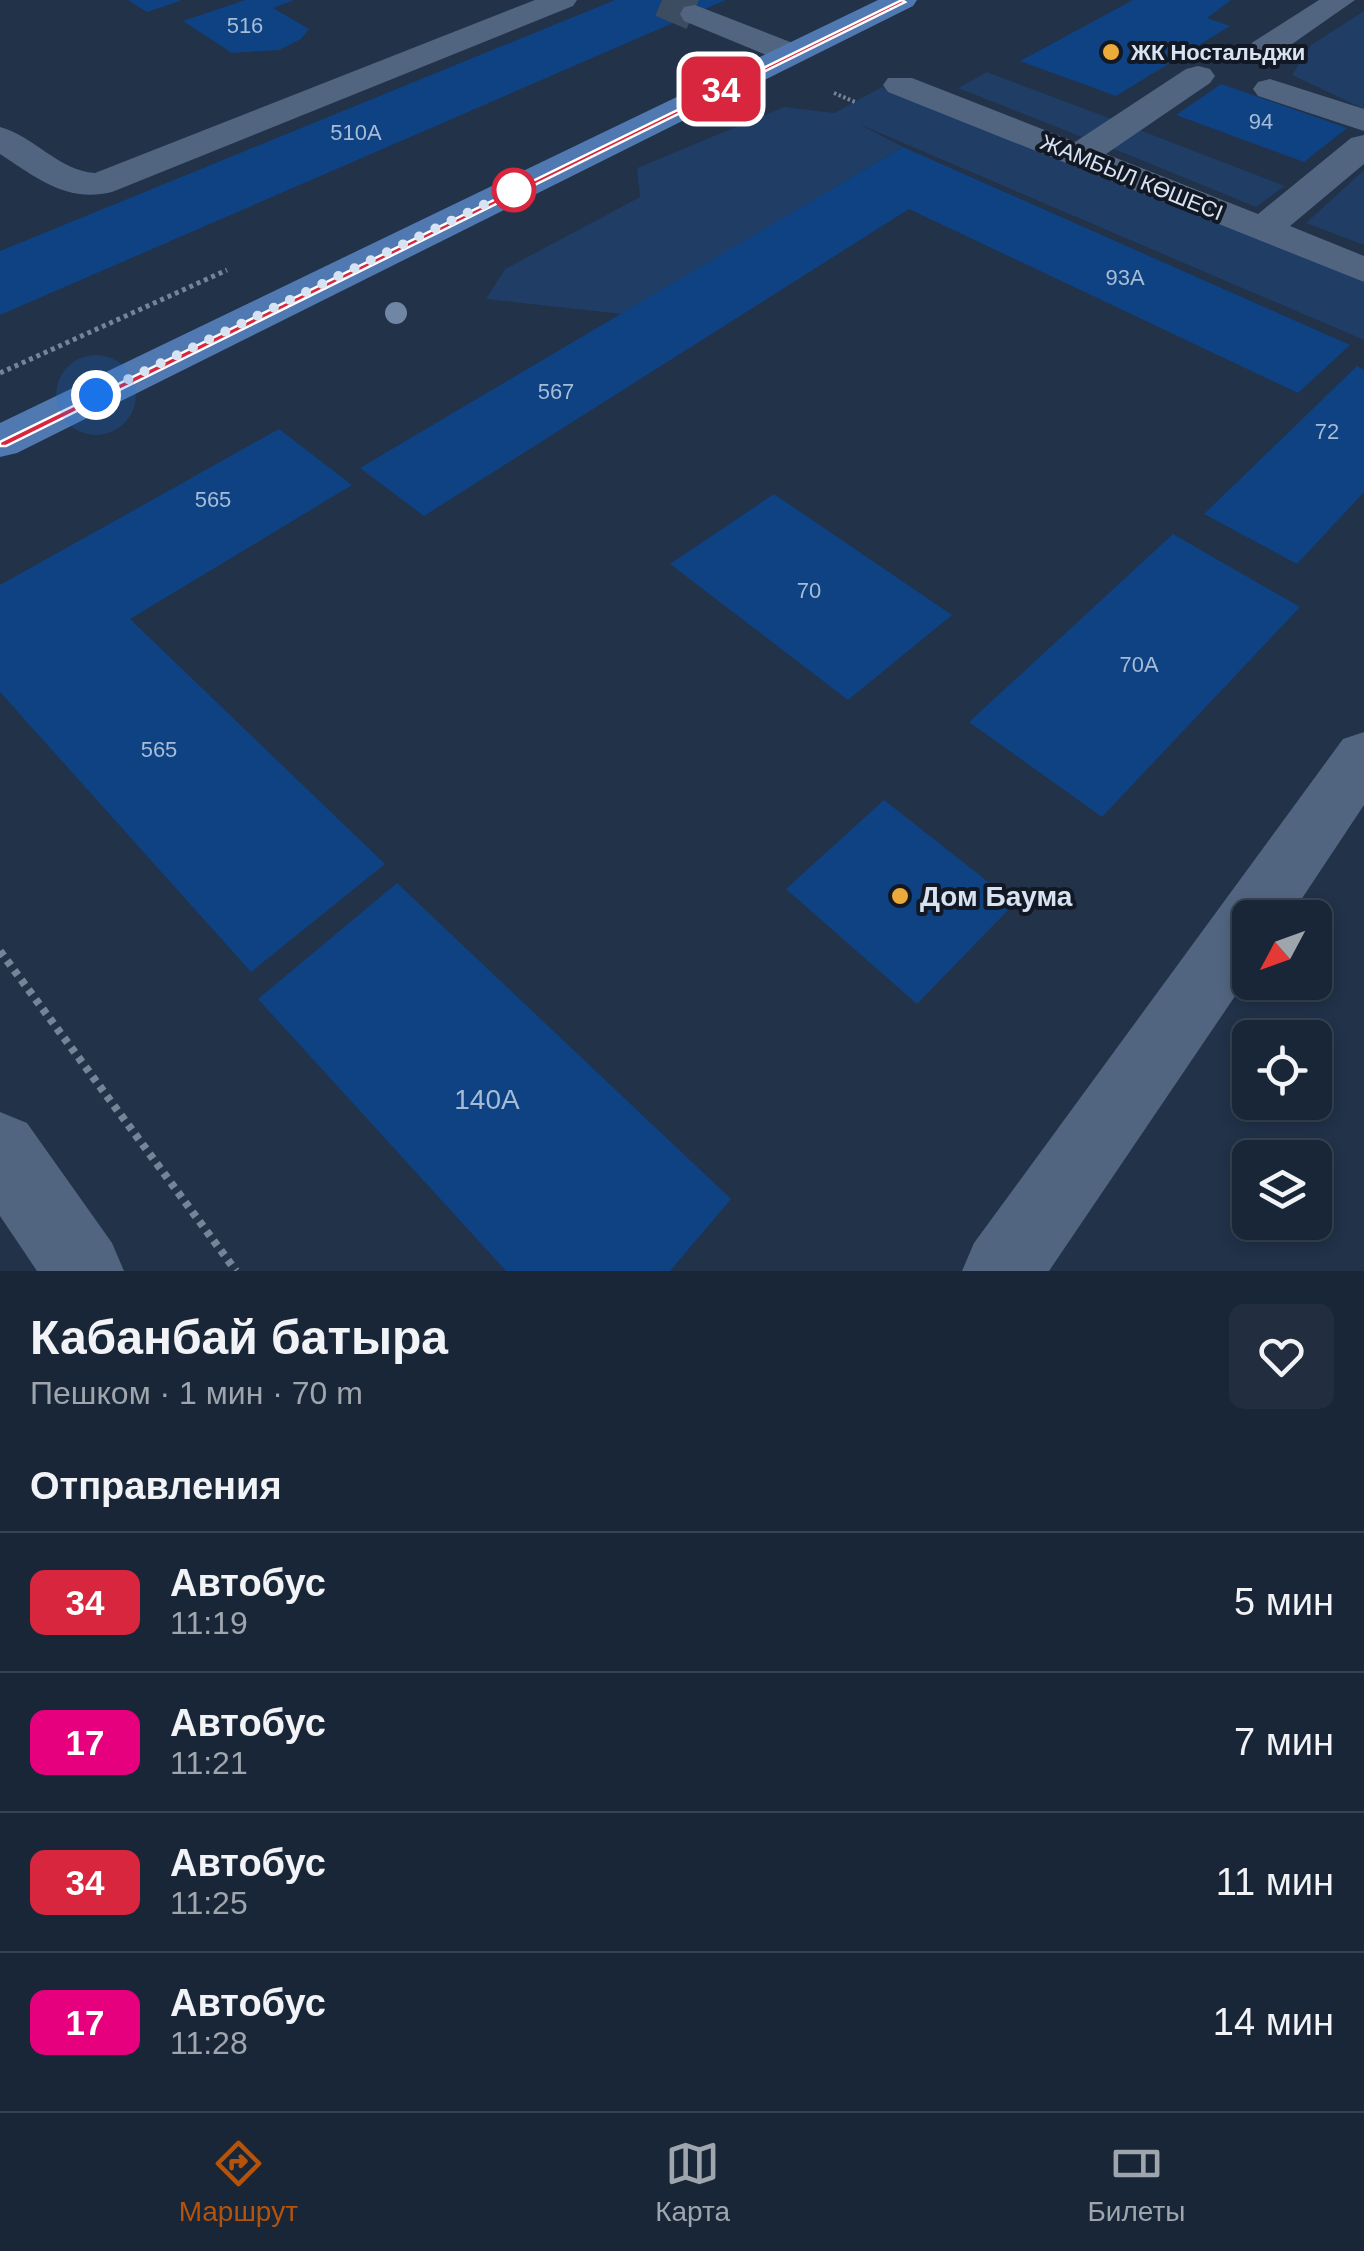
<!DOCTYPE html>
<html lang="ru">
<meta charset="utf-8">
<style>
body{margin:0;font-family:Helvetica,sans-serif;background:#222e3f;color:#f1f3f6;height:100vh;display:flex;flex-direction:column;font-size:38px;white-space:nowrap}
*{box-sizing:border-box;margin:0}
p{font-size:32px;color:#9fa5ad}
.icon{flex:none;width:55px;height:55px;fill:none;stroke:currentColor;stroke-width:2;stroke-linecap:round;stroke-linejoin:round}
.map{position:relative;height:1271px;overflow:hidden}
.side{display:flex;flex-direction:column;background:#192637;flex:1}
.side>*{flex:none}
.badge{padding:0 20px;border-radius:15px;font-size:35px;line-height:65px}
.needle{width:65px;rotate:229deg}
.tools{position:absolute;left:1232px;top:900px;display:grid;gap:20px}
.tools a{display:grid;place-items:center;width:100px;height:100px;border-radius:15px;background:#192637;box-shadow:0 5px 15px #0003,0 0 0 2px #374352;font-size:50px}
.you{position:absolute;width:50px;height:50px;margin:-25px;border:8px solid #fff;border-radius:50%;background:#1a73e8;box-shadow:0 0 0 15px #1a73e833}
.map>.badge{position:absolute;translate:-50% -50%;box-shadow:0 0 0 5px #fff}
h2{padding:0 30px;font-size:38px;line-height:90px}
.round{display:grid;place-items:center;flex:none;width:105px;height:105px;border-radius:15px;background:#222e3f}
.overview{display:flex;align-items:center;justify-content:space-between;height:170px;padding:0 30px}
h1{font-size:48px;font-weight:600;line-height:75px}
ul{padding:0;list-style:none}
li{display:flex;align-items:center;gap:30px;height:140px;padding:0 30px;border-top:2px solid #374352}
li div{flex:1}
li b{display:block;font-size:38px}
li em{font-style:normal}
li .badge{min-width:110px;font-weight:700;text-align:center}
.dock{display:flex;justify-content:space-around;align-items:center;height:140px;border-top:2px solid #374352;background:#192637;font-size:28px;color:#9fa5ad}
.dock a{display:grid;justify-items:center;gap:5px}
.dock .active{color:#b45309}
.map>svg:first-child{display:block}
</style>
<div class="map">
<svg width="1364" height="1271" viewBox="0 0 1364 1271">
<rect width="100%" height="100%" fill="#213249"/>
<!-- green -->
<g fill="#1f3d65">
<path d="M 1364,11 L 1364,109 L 1292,75 L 1311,45 Z"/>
<path d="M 987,72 L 1117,121 L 1087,139 L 958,88 Z"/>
<path d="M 882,87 L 1364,282 L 1364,340 L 859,124 L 903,147 L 622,314 L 486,299 L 505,269 L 640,197 L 637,168 L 784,107 L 834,113 Z"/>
<path d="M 1137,129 L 1285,186 L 1256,207 L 1109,147 Z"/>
<path d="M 1364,170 L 1364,245 L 1306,223 Z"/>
</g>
<!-- building -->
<g fill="#0f4282">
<path d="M 128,0 L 180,0 L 180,1 L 147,12 Z"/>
<path d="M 245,0 L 294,0 L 273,8 L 309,29 L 301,39 L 279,50 L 232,53 L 183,21 Z"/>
<path d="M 615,0 L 726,0 L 0,315 L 0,251 Z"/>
<path d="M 1133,0 L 1231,0 L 1207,18 L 1230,26 L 1116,96 L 1020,61 Z"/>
<path d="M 1221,84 L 1347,128 L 1304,162 L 1176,115 Z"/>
<path d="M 903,147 L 1350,345 L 1298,393 L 909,209 L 424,516 L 360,468 Z"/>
<path d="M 1357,366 L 1364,370 L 1364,492 L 1297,564 L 1204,514 Z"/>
<path d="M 279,429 L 352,485 L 130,619 L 385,864 L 251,972 L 0,692 L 0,585 Z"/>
<path d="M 774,494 L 952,615 L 848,700 L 670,564 Z"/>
<path d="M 1173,534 L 1300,607 L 1102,817 L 969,722 Z"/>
<path d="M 884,800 L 1015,903 L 917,1004 L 786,889 Z"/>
<path d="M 397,883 L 731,1199 L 670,1271 L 506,1271 L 258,999 Z"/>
</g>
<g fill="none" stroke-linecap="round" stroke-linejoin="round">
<!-- minor-tunnel -->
<path stroke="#3c4d62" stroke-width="34" stroke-dasharray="34 18" stroke-linecap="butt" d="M 662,0 L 695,14"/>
<!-- path-far2 -->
<path stroke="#768497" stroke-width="4" stroke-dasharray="2.5 2.5" stroke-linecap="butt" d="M 834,93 L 855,102"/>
<!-- path-far1 -->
<path stroke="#768497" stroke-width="5" stroke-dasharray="4 4" stroke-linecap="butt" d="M 0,373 L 227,270"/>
<!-- path -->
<path stroke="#768497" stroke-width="8" stroke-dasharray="6 6" stroke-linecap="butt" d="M 0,951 L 236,1271"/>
<!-- minor -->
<g fill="#526580" fill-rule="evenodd">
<path d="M 535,0 L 577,0 L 573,6 L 112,192 C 66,203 37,178 0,154 L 0,127 C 34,136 59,171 95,173 Z"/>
<path d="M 1319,0 L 1355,0 L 1275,56 L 1253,56 L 1248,49 L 1253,42 Z"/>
<path d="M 695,5 L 803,47 L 808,54 L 803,61 L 781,61 L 684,21 L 680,14 L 684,7 Z"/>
<path d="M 1198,66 L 1210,69 L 1215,76 L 1210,83 L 1106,154 L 1258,214 L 1351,138 L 1364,135 L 1364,164 L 1290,226 L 1364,256 L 1364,282 L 888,92 L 883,85 L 888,78 L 912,78 L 1075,142 L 1186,69 Z"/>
<path d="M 1270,79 L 1364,109 L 1364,131 L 1258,96 L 1253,89 L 1258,82 Z"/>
<path d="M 1364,732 L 1364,805 L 1289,918 L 1250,918 L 1250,974 L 1049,1271 L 962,1271 L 974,1243 L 1343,739 Z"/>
<path d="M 0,1112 L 27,1123 L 112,1243 L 124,1271 L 37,1271 L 0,1216 Z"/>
</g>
<!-- major -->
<path fill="#5179b1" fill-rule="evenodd" d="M 878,0 L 917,0 L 913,6 L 17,453 L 0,457 L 0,423 Z"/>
</g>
<!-- trees -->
<circle fill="#7086a5" cx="396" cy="313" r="11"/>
<!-- line -->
<path fill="#d7263d" stroke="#fff" stroke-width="2.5" d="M 902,0 L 905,2 L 6,446 L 0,446 L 0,442 Z"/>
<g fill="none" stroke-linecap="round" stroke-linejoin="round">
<!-- walk -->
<path stroke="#d8e3f2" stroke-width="10" stroke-dasharray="0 18" d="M 96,395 L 514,190"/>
</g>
<!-- markers -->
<g fill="#ebaa39" stroke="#121924" stroke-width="4">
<circle cx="1111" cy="52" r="10"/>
<circle cx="900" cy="896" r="10"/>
</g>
<circle fill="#fff" stroke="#d7263d" stroke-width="5" cx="514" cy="190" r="20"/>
<g text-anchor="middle" stroke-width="8" stroke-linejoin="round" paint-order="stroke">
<!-- number labels -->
<g font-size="22" fill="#a6bbd6">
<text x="245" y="33">516</text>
<text x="1261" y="129">94</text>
<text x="356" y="140">510А</text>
<text x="1125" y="285">93А</text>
<text x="556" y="399">567</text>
<text x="1327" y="439">72</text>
<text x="213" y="507">565</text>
<text x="809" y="598">70</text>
<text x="1139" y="672">70А</text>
<text x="159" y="757">565</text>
</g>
<!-- far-poi labels -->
<g font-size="22" font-weight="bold" fill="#d8e3f2" stroke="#121924" text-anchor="start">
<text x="1131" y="60">ЖК Ностальджи</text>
</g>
<!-- far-street labels -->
<g font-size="22" fill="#d8e3f2" stroke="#121924">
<text transform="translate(1132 177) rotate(22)" y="8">ЖАМБЫЛ КӨШЕСІ</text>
</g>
<!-- poi labels -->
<g font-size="28" font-weight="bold" fill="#d8e3f2" stroke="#121924" text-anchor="start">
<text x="920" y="906">Дом Баума</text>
</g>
<!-- near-number labels -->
<g font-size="28" fill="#a6bbd6">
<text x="487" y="1109">140А</text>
</g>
</g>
</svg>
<div class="tools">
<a><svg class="needle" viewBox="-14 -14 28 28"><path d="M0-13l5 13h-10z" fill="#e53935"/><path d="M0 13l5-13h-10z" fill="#9fa5ad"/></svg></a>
<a><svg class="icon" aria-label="locate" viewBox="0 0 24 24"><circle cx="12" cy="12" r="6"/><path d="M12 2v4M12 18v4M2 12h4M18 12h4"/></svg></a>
<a><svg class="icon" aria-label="layers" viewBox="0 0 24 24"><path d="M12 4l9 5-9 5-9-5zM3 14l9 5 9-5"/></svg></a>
</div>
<div class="you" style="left:96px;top:395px"></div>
<b class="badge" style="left:721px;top:89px;background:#d7263d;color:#fff">34</b>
</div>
<section class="side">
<div class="overview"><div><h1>Кабанбай батыра</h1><p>Пешком · 1 мин · 70 m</p></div><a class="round"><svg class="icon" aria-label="heart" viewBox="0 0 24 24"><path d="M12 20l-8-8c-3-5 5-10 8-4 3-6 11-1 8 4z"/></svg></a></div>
<h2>Отправления</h2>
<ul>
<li><span class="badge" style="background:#d7263d;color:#fff">34</span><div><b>Автобус</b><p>11:19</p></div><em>5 мин</em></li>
<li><span class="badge" style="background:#e6007e;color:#fff">17</span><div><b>Автобус</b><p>11:21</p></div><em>7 мин</em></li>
<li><span class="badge" style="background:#d7263d;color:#fff">34</span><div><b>Автобус</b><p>11:25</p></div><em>11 мин</em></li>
<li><span class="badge" style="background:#e6007e;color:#fff">17</span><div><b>Автобус</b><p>11:28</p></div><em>14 мин</em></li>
</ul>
</section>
<nav class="dock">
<a class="active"><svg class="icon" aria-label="directions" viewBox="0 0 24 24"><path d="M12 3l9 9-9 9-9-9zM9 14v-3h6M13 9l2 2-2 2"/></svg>Маршрут</a>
<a><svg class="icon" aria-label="map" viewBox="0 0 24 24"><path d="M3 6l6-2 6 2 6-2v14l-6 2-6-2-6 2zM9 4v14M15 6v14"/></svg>Карта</a>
<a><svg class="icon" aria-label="tickets" viewBox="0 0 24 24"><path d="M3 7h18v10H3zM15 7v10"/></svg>Билеты</a>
</nav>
